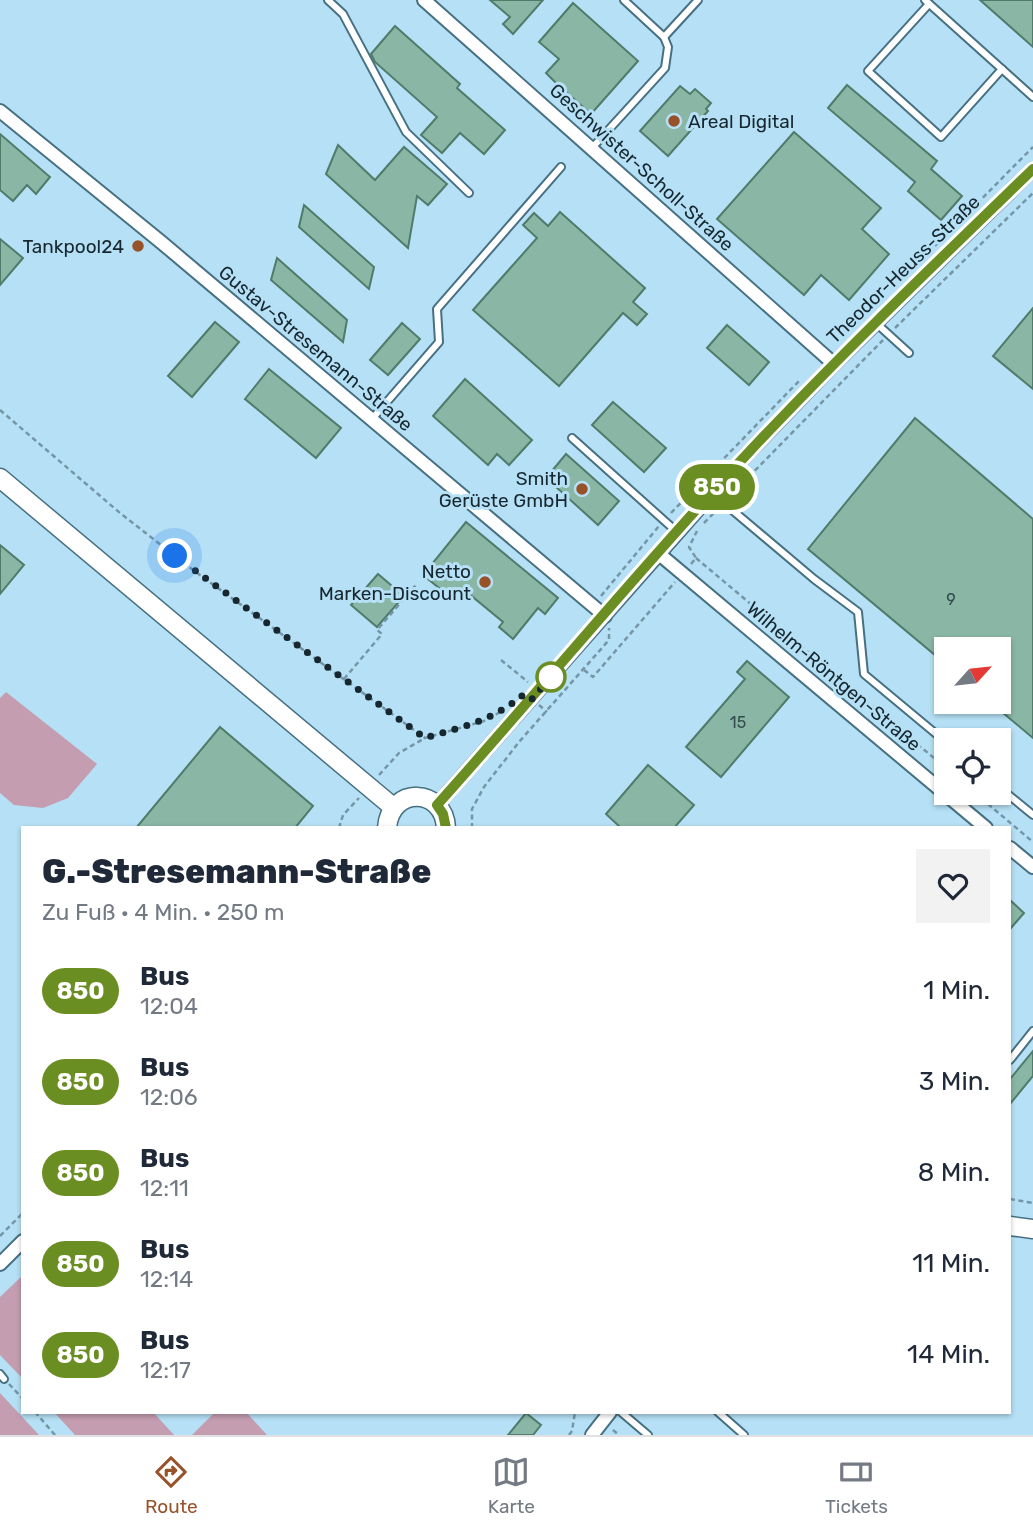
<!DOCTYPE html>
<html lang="de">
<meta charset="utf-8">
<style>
body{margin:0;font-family:Rubik,sans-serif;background:#f2f2f3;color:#1f2937;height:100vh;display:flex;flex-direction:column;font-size:26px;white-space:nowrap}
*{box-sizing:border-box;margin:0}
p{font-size:23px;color:#747a83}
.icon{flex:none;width:38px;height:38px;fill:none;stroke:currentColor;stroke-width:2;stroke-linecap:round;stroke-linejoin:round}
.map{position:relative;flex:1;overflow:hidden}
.sheet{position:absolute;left:21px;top:826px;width:990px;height:588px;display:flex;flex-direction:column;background:#fff;border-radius:0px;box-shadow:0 2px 5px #0004}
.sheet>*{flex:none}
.badge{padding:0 14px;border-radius:23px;font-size:24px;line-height:46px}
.needle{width:46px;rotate:63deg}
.tools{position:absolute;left:934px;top:637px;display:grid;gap:14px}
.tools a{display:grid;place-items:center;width:77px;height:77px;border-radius:0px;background:#fff;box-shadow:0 2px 5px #0004;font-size:35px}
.you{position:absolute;width:35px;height:35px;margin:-18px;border:5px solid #fff;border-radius:50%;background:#1a73e8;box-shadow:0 0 0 10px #1a73e833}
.map>.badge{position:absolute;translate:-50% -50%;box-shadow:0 0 0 4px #fff}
.round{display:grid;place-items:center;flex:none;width:74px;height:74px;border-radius:0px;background:#f2f2f3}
.overview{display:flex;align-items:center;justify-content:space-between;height:119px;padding:0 21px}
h1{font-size:33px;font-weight:800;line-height:52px}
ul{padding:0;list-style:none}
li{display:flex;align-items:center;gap:21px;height:91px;padding:0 21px}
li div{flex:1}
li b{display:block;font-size:26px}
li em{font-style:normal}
li .badge{min-width:77px;font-weight:700;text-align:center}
.tabs{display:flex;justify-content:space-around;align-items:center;height:98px;border-top:2px solid #e0e1e3;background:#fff;font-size:19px;color:#747a83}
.tabs a{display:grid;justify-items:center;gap:4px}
.tabs .active{color:#98522a}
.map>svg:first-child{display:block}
</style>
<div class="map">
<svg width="1033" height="1435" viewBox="0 0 1033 1435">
<rect width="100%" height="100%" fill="#b5e0f5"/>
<!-- green -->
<g fill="#c59db0">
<path d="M 6,692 L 97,764 L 68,798 L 43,808 L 14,805 L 0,793 L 0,698 Z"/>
<path d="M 23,1275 L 23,1379 L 0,1355 L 0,1297 Z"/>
<path d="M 0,1393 L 39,1435 L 0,1435 Z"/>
<path d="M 54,1412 L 153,1412 L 174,1435 L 75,1435 Z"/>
<path d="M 215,1412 L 246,1412 L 267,1435 L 192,1435 Z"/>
</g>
<!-- building -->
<g fill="#8ab6a5" stroke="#507b6b" stroke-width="2">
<path d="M 490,0 L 543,0 L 513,34 L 503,24 L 510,17 Z"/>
<path d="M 980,0 L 1033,0 L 1033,47 Z"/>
<path d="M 573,3 L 638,61 L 591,114 L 565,91 L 563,93 L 555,86 L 557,84 L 546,73 L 559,59 L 539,42 Z"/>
<path d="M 395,26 L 460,84 L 457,88 L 505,130 L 484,154 L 460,133 L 442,153 L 421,135 L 437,117 L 375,62 L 371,54 Z"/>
<path d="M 847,85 L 937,161 L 931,169 L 962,196 L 941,220 L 908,191 L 915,182 L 828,108 Z"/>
<path d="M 680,86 L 690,94 L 695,89 L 711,103 L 706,109 L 708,111 L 668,156 L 640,131 Z"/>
<path d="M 794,132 L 881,208 L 862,229 L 889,254 L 849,300 L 821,275 L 804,295 L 717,219 Z"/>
<path d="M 0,134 L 50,177 L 36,194 L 27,185 L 13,201 L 0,190 Z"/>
<path d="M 338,145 L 375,180 L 404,147 L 447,184 L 428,205 L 417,196 L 408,248 L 326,174 Z"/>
<path d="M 304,205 L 374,267 L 369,289 L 299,227 Z"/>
<path d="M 560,212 L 645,288 L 633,302 L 647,314 L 637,325 L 623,313 L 559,386 L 473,310 L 537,238 L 523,225 L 534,213 L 548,226 Z"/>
<path d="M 0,239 L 23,258 L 0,285 Z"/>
<path d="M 277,258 L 347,320 L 343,342 L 271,280 Z"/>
<path d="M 1033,308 L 1033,389 L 993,356 Z"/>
<path d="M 215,322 L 239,342 L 192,397 L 168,376 Z"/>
<path d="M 402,323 L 420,339 L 388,375 L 370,360 Z"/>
<path d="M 727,325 L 769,362 L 749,385 L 707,348 Z"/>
<path d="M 269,369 L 341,428 L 316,458 L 245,399 Z"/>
<path d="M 465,379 L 532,440 L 509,465 L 497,454 L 488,465 L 433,416 Z"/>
<path d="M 613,402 L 666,448 L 644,472 L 592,425 Z"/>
<path d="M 915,418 L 1033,519 L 1033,738 L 990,702 L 999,702 L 999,649 L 947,649 L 947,665 L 808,549 Z"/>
<path d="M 566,454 L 619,501 L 598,525 L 546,478 Z"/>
<path d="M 466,522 L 558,598 L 545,614 L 538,608 L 513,639 L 499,627 L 503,622 L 463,589 L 454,600 L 423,575 Z"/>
<path d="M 0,545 L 24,565 L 0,594 Z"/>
<path d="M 378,574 L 404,596 L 377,627 L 351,605 Z"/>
<path d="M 747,661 L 789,697 L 721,777 L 686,747 L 745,679 L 737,672 Z"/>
<path d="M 220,727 L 313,806 L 295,828 L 136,828 Z"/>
<path d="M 648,765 L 694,805 L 674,828 L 621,828 L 606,814 Z"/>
<path d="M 1010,900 L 1024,913 L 1010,929 Z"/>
<path d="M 1033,1051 L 1033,1076 L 1010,1104 L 1010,1079 Z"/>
<path d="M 526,1413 L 541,1425 L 533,1435 L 508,1435 Z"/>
</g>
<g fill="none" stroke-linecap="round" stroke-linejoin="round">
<!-- lane casing -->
<g stroke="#477082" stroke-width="10">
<g id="lane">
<path d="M 328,0 L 343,14 L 406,132 L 469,193"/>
<path d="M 925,0 L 1033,97"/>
<path d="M 929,4 L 868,71 L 941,137 L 1002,69"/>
<path d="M 664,37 L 698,0"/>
<path d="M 592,148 L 665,68 L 668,47 L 664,37 L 624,0"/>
<path d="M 876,323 L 909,353"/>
<path d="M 372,419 L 439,342 L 437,309 L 561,167"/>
<path d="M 572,438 L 677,532"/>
<path d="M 712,493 L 814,579 L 858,612 L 864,674 L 947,743"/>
<path d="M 999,787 L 1033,815"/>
<path d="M 1010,1060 L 1033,1031"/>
<path d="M 0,1374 L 4,1379"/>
<path d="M 621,1412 L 648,1435"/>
<path d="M 718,1412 L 744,1435"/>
</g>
</g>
<!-- street casing -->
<g stroke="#477082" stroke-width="16">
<g id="street">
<path d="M 424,0 L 834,364"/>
<path d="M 0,111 L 161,242 L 605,616"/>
<path d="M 658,553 L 986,828"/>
<path d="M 437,805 L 748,453 L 834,364 L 1033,169"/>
<path d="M 1010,848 L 1033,867"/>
<path d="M 0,1264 L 23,1241"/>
<path d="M 592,1435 L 610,1412"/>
</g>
</g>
<!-- secondary casing -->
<g stroke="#477082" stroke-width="21">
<g id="secondary">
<path d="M 0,478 L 393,807"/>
<path d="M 387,828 C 390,786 444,787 446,828"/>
<path d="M 1010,1226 L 1033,1229"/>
</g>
</g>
<!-- path -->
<g stroke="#7596a6" stroke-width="2.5" stroke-dasharray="5 3.5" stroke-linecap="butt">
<path d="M 929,252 L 1033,147"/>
<path d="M 895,328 L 1033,193"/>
<path d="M 0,410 L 120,513 L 193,570 L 425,738 L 484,721 L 502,711"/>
<path d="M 731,495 L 883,340"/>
<path d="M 671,513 L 800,380"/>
<path d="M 704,523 L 719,508"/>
<path d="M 696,558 L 947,769"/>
<path d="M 691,564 L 696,558 L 689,547 L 697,531"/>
<path d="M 601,596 L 659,526"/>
<path d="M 501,660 L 528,682"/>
<path d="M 584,670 L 593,677 L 675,582"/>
<path d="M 344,679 L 382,634 L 377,630 L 416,585"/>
<path d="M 539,705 L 547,712"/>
<path d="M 379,775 L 399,753 L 425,738"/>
<path d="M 975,793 L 1033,842"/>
<path d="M 339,828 L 343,815 L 359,798"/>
<path d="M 472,828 L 472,809 L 484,787 L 519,742 L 609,640 L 609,628"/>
<path d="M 1010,1199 L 1033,1203"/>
<path d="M 0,1236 L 23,1213"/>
<path d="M 9,1384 L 23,1399"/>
<path d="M 35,1412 L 55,1435"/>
<path d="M 613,1430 L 619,1435"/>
<path d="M 569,1435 L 572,1431 L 575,1412"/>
</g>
<!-- lane -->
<use href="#lane" stroke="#fff" stroke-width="6"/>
<!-- street -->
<use href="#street" stroke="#fff" stroke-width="12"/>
<!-- secondary -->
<use href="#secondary" stroke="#fff" stroke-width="18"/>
</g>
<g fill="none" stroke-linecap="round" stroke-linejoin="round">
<!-- line casing -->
<g stroke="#fff" stroke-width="16">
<path id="line" d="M 446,828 L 443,814 L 437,805 C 542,688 641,567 749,452 C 840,355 937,262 1033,169"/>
</g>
<!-- line -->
<use href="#line" stroke="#6b8e23" stroke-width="10"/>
<!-- walk -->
<path stroke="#16272f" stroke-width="7" stroke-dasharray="0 12.6" d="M 175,556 L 425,738 C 462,727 492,721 523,695 L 531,700 L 553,675 L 551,677"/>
</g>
<!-- markers -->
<g fill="#98522a" stroke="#b5e0f5" stroke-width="2.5">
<circle cx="674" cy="121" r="7"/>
<circle cx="138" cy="246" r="7"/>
<circle cx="582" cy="489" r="7"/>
<circle cx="485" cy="582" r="7"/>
</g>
<circle fill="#fff" stroke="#6b8e23" stroke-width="3.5" cx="551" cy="677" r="14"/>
<g text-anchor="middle" stroke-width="6" stroke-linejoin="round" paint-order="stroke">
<!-- number labels -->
<g font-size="16" fill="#334b4c">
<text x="951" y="605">9</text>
<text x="738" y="728">15</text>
</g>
<!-- poi labels -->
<g font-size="19" fill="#16272f" stroke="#b5e0f5" text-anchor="end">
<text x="688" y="128" text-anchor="start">Areal Digital</text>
<text x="124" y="253">Tankpool24</text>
<text x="568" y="485">Smith<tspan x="568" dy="22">Gerüste GmbH</tspan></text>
<text x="471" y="578">Netto<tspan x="471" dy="22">Marken-Discount</tspan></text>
</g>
<!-- street labels -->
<g font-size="19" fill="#16272f" stroke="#b5e0f5">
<text transform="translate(642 167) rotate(42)" y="7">Geschwister-Scholl-Straße</text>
<text transform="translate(903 269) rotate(-44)" y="7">Theodor-Heuss-Straße</text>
<text transform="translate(316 348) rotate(40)" y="7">Gustav-Stresemann-Straße</text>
<text transform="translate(834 676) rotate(40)" y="7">Wilhelm-Röntgen-Straße</text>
</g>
</g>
</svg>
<div class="tools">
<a><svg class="needle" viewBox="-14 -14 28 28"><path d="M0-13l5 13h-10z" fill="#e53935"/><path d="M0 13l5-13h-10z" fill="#747a83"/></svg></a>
<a><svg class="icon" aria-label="locate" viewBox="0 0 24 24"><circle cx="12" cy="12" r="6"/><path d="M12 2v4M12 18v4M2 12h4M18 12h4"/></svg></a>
</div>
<div class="you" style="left:175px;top:556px"></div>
<b class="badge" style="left:717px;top:487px;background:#6b8e23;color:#fff">850</b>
<section class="sheet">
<div class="overview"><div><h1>G.-Stresemann-Straße</h1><p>Zu Fuß · 4 Min. · 250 m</p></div><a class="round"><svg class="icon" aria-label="heart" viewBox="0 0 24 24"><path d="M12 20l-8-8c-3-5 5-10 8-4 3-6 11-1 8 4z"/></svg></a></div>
<ul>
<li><span class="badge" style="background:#6b8e23;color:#fff">850</span><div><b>Bus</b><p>12:04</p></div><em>1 Min.</em></li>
<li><span class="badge" style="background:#6b8e23;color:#fff">850</span><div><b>Bus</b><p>12:06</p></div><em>3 Min.</em></li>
<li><span class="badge" style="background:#6b8e23;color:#fff">850</span><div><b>Bus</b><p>12:11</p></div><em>8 Min.</em></li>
<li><span class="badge" style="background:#6b8e23;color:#fff">850</span><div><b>Bus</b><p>12:14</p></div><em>11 Min.</em></li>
<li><span class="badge" style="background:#6b8e23;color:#fff">850</span><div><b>Bus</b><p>12:17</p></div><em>14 Min.</em></li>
</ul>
</section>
</div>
<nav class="tabs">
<a class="active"><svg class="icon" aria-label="directions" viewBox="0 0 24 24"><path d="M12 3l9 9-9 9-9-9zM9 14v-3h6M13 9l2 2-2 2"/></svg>Route</a>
<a><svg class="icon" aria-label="map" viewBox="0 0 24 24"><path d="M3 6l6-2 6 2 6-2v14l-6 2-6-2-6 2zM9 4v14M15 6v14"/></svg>Karte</a>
<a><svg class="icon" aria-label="tickets" viewBox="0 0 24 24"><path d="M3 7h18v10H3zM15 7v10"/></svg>Tickets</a>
</nav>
